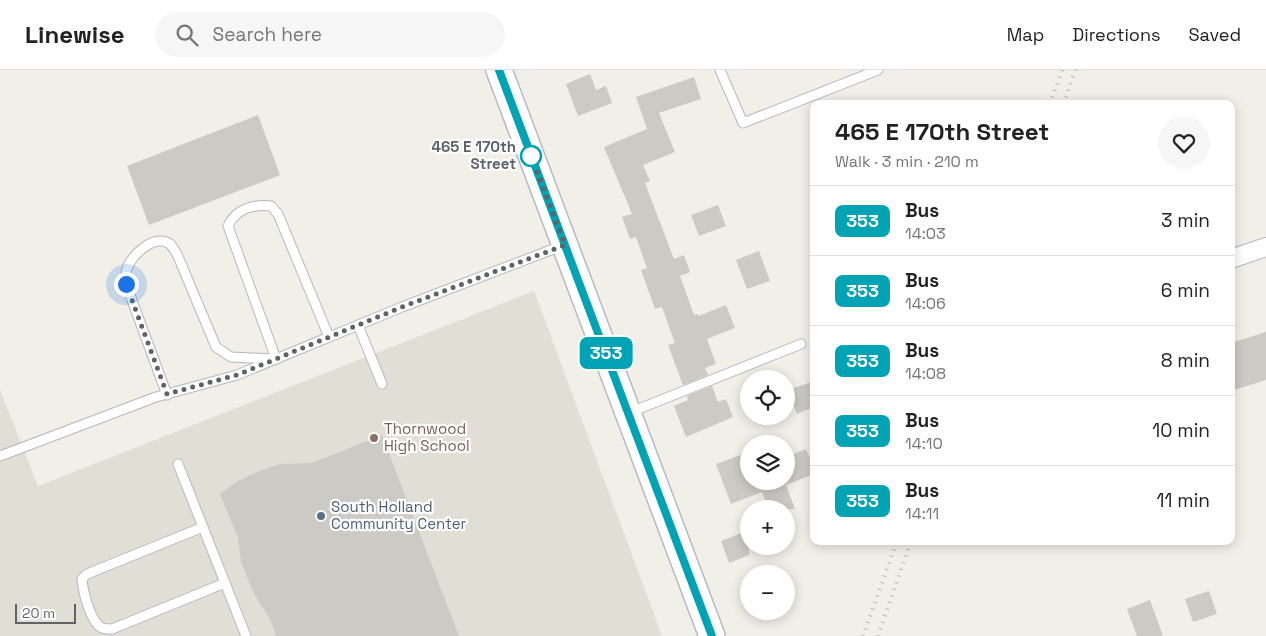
<!DOCTYPE html>
<meta charset="utf-8">
<style>
body{margin:0;font-family:"Space Grotesk",sans-serif;background:#f6f6f6;color:#222;height:100vh;display:flex;flex-direction:column;font-size:19px;white-space:nowrap}
*{box-sizing:border-box;margin:0}
p{font-size:16px;color:#767676}
.icon{flex:none;width:28px;height:28px;fill:none;stroke:currentColor;stroke-width:2;stroke-linecap:round;stroke-linejoin:round}
.map{position:relative;flex:1;overflow:hidden}
.panel{position:absolute;left:810px;top:30px;width:425px;height:445px;display:flex;flex-direction:column;background:#fff;border-radius:10px;box-shadow:0 2px 12px #0003}
.panel>*{flex:none}
.badge{padding:0 10px;border-radius:8px;font-size:18px;line-height:32px}
.buttons{position:absolute;left:740px;top:300px;display:grid;gap:10px}
.buttons a{display:grid;place-items:center;width:55px;height:55px;border-radius:50%;background:#fff;box-shadow:0 2px 12px #0003;font-size:25px}
.scale{position:absolute;left:15px;bottom:12px;width:61px;box-sizing:border-box;padding-left:5px;border:2px solid #5f6368;border-top:0;font-size:14px;line-height:18px;white-space:nowrap;color:#5f6368;-webkit-text-stroke:4px #fff;paint-order:stroke}
.you{position:absolute;width:25px;height:25px;margin:-12px;border:4px solid #fff;border-radius:50%;background:#1a73e8;box-shadow:0 0 0 8px #1a73e833}
.map>.badge{position:absolute;translate:-50% -50%;box-shadow:0 0 0 2px #fff}
.round{display:grid;place-items:center;flex:none;width:52px;height:52px;border-radius:26px;background:#f6f6f6}
.headline{display:flex;align-items:center;justify-content:space-between;height:85px;padding:0 25px}
h1{font-size:24px;font-weight:700;line-height:38px}
ul{padding:0;list-style:none}
li{display:flex;align-items:center;gap:15px;height:70px;padding:0 25px;border-top:1px solid #e0e0e0}
li div{flex:1}
li b{display:block;font-size:19px}
li em{font-style:normal}
li .badge{min-width:55px;font-weight:700;text-align:center}
header{display:flex;align-items:center;gap:30px;box-sizing:border-box;height:70px;padding:0 25px;background:#fff;border-bottom:1px solid #e0e0e0}
header strong{font-size:24px}
nav{display:flex;gap:28px;margin-inline-start:auto;font-size:18px}
.search{width:350px;height:45px;background:#f6f6f6;display:flex;align-items:center;gap:12px;box-sizing:border-box;padding:0 18px;border-radius:28px;color:#767676;font-size:19px}
.map>svg:first-child{display:block}
</style>
<header>
<strong>Linewise</strong>
<div class="search"><svg class="icon" aria-label="search" viewBox="0 0 24 24"><circle cx="10" cy="10" r="6"/><path d="M15 15l6 6"/></svg>Search here</div>
<nav><a>Map</a><a>Directions</a><a>Saved</a></nav>
</header>
<div class="map">
<svg width="1266" height="566" viewBox="0 0 1266 566">
<rect width="100%" height="100%" fill="#f1efe8"/>
<!-- education -->
<path fill="#e1ded6" d="M 534,221 L 662,566 L 0,566 L 0,320 L 38,416 Z"/>
<!-- building -->
<g fill="#cccac5">
<path d="M 590,4 L 596,20 L 606,16 L 612,33 L 578,46 L 566,14 Z"/>
<path d="M 694,7 L 701,29 L 659,43 L 675,82 L 643,95 L 650,111 L 645,113 L 674,189 L 684,185 L 690,202 L 680,206 L 694,245 L 698,244 L 698,246 L 726,235 L 735,258 L 707,269 L 716,294 L 705,298 L 708,305 L 683,315 L 668,275 L 675,273 L 662,237 L 655,239 L 641,200 L 647,198 L 636,167 L 630,169 L 622,147 L 632,144 L 604,77 L 647,59 L 636,27 Z"/>
<path d="M 258,45 L 280,105 L 149,155 L 127,96 Z"/>
<path d="M 718,135 L 726,156 L 699,166 L 691,145 Z"/>
<path d="M 759,181 L 770,211 L 747,219 L 736,190 Z"/>
<path d="M 1266,262 L 1266,310 L 1231,321 L 1231,273 Z"/>
<path d="M 814,311 L 814,337 L 797,344 L 788,320 Z"/>
<path d="M 712,316 L 718,332 L 726,329 L 733,347 L 686,367 L 674,336 L 688,330 L 687,326 Z"/>
<path d="M 382,365 L 459,566 L 276,566 L 270,549 L 253,522 L 241,492 L 238,468 L 220,424 L 238,411 L 259,401 L 280,394 L 312,393 Z"/>
<path d="M 806,379 L 814,398 L 814,404 L 786,415 L 795,439 L 769,439 L 762,422 L 731,434 L 716,394 L 749,382 L 749,411 L 786,411 L 786,415 L 786,387 Z"/>
<path d="M 749,460 L 749,485 L 729,493 L 721,471 Z"/>
<path d="M 1209,521 L 1217,544 L 1193,552 L 1185,529 Z"/>
<path d="M 1150,530 L 1163,566 L 1137,566 L 1127,539 Z"/>
</g>
<g fill="none" stroke-linecap="round" stroke-linejoin="round">
<!-- lane casing -->
<g stroke="#b5b8bc" stroke-width="11">
<g id="lane">
<path d="M 720,0 L 743,53 L 878,0"/>
<path d="M 358,255 L 382,314"/>
<path d="M 276,289 L 228,156 C 236,139 253,134 271,136 L 278,144 L 329,267"/>
<path d="M 167,325 L 126,214 C 126,209 125,203 127,199 C 131,185 155,163 170,174 C 173,177 175,181 177,184 L 216,277 L 231,287 L 273,289"/>
<path d="M 631,342 L 801,274"/>
<path d="M 0,386 L 156,327 L 237,305 L 402,237 L 564,175"/>
<path d="M 178,394 L 246,566"/>
<path d="M 203,457 L 87,504 L 82,509 C 83,522 89,545 98,555 C 101,559 107,559 112,559 L 225,513"/>
</g>
</g>
<!-- street casing -->
<g stroke="#b5b8bc" stroke-width="20">
<path id="street" d="M 1231,189 L 1266,177"/>
</g>
<!-- secondary casing -->
<g stroke="#b6babf" stroke-width="28">
<path id="secondary" d="M 499,0 L 712,566"/>
</g>
<!-- lane -->
<use href="#lane" stroke="#fff" stroke-width="9"/>
<!-- street -->
<use href="#street" stroke="#fff" stroke-width="18"/>
<!-- secondary -->
<use href="#secondary" stroke="#fff" stroke-width="25"/>
<!-- rail -->
<g stroke="#b6b7b8" stroke-width="4" stroke-dasharray="1 6" stroke-linecap="butt">
<path d="M 1050,34 L 1062,0"/>
<path d="M 1064,34 L 1075,0"/>
<path d="M 863,566 L 897,471"/>
<path d="M 878,566 L 911,471"/>
</g>
</g>
<g fill="none" stroke-linecap="round" stroke-linejoin="round">
<!-- line casing -->
<g stroke="#fff" stroke-width="11">
<path id="line" d="M 499,0 L 712,566"/>
</g>
<!-- line -->
<use href="#line" stroke="#00a3b4" stroke-width="8"/>
<!-- walk -->
<path stroke="#5f6368" stroke-width="5" stroke-dasharray="0 9" d="M 126,214 L 167,324 L 237,305 L 402,237 L 565,175 L 531,86"/>
</g>
<!-- markers -->
<circle fill="#fff" stroke="#00a3b4" stroke-width="2.5" cx="531" cy="86" r="10"/>
<circle fill="#8d6e63" stroke="#fff" stroke-width="2" cx="374" cy="368" r="5"/>
<circle fill="#5c6f8a" stroke="#fff" stroke-width="2" cx="321" cy="446" r="5"/>
<g text-anchor="middle" stroke-width="4.5" stroke-linejoin="round" paint-order="stroke">
<!-- stop labels -->
<g font-size="15" font-weight="bold" fill="#5f6368" stroke="#fff" text-anchor="end">
<text x="516" y="82">465 E 170th<tspan x="516" dy="17">Street</tspan></text>
</g>
<!-- education labels -->
<g font-size="15" fill="#785e54" stroke="#fff" text-anchor="start">
<text x="384" y="364">Thornwood<tspan x="384" dy="17">High School</tspan></text>
</g>
<!-- service labels -->
<g font-size="15" fill="#4e5e75" stroke="#fff" text-anchor="start">
<text x="331" y="442">South Holland<tspan x="331" dy="17">Community Center</tspan></text>
</g>
</g>
</svg>
<div class="buttons">
<a><svg class="icon" aria-label="locate" viewBox="0 0 24 24"><circle cx="12" cy="12" r="6"/><path d="M12 2v4M12 18v4M2 12h4M18 12h4"/></svg></a>
<a><svg class="icon" aria-label="layers" viewBox="0 0 24 24"><path d="M12 4l9 5-9 5-9-5zM3 14l9 5 9-5"/></svg></a>
<a>+</a>
<a>−</a>
</div>
<div class="scale">20 m</div>
<div class="you" style="left:126px;top:214px"></div>
<b class="badge" style="left:606px;top:283px;background:#00a3b4;color:#fff">353</b>
<section class="panel">
<div class="headline"><div><h1>465 E 170th Street</h1><p>Walk · 3 min · 210 m</p></div><a class="round"><svg class="icon" aria-label="heart" viewBox="0 0 24 24"><path d="M12 20l-8-8c-3-5 5-10 8-4 3-6 11-1 8 4z"/></svg></a></div>
<ul>
<li><span class="badge" style="background:#00a3b4;color:#fff">353</span><div><b>Bus</b><p>14:03</p></div><em>3 min</em></li>
<li><span class="badge" style="background:#00a3b4;color:#fff">353</span><div><b>Bus</b><p>14:06</p></div><em>6 min</em></li>
<li><span class="badge" style="background:#00a3b4;color:#fff">353</span><div><b>Bus</b><p>14:08</p></div><em>8 min</em></li>
<li><span class="badge" style="background:#00a3b4;color:#fff">353</span><div><b>Bus</b><p>14:10</p></div><em>10 min</em></li>
<li><span class="badge" style="background:#00a3b4;color:#fff">353</span><div><b>Bus</b><p>14:11</p></div><em>11 min</em></li>
</ul>
</section>
</div>
